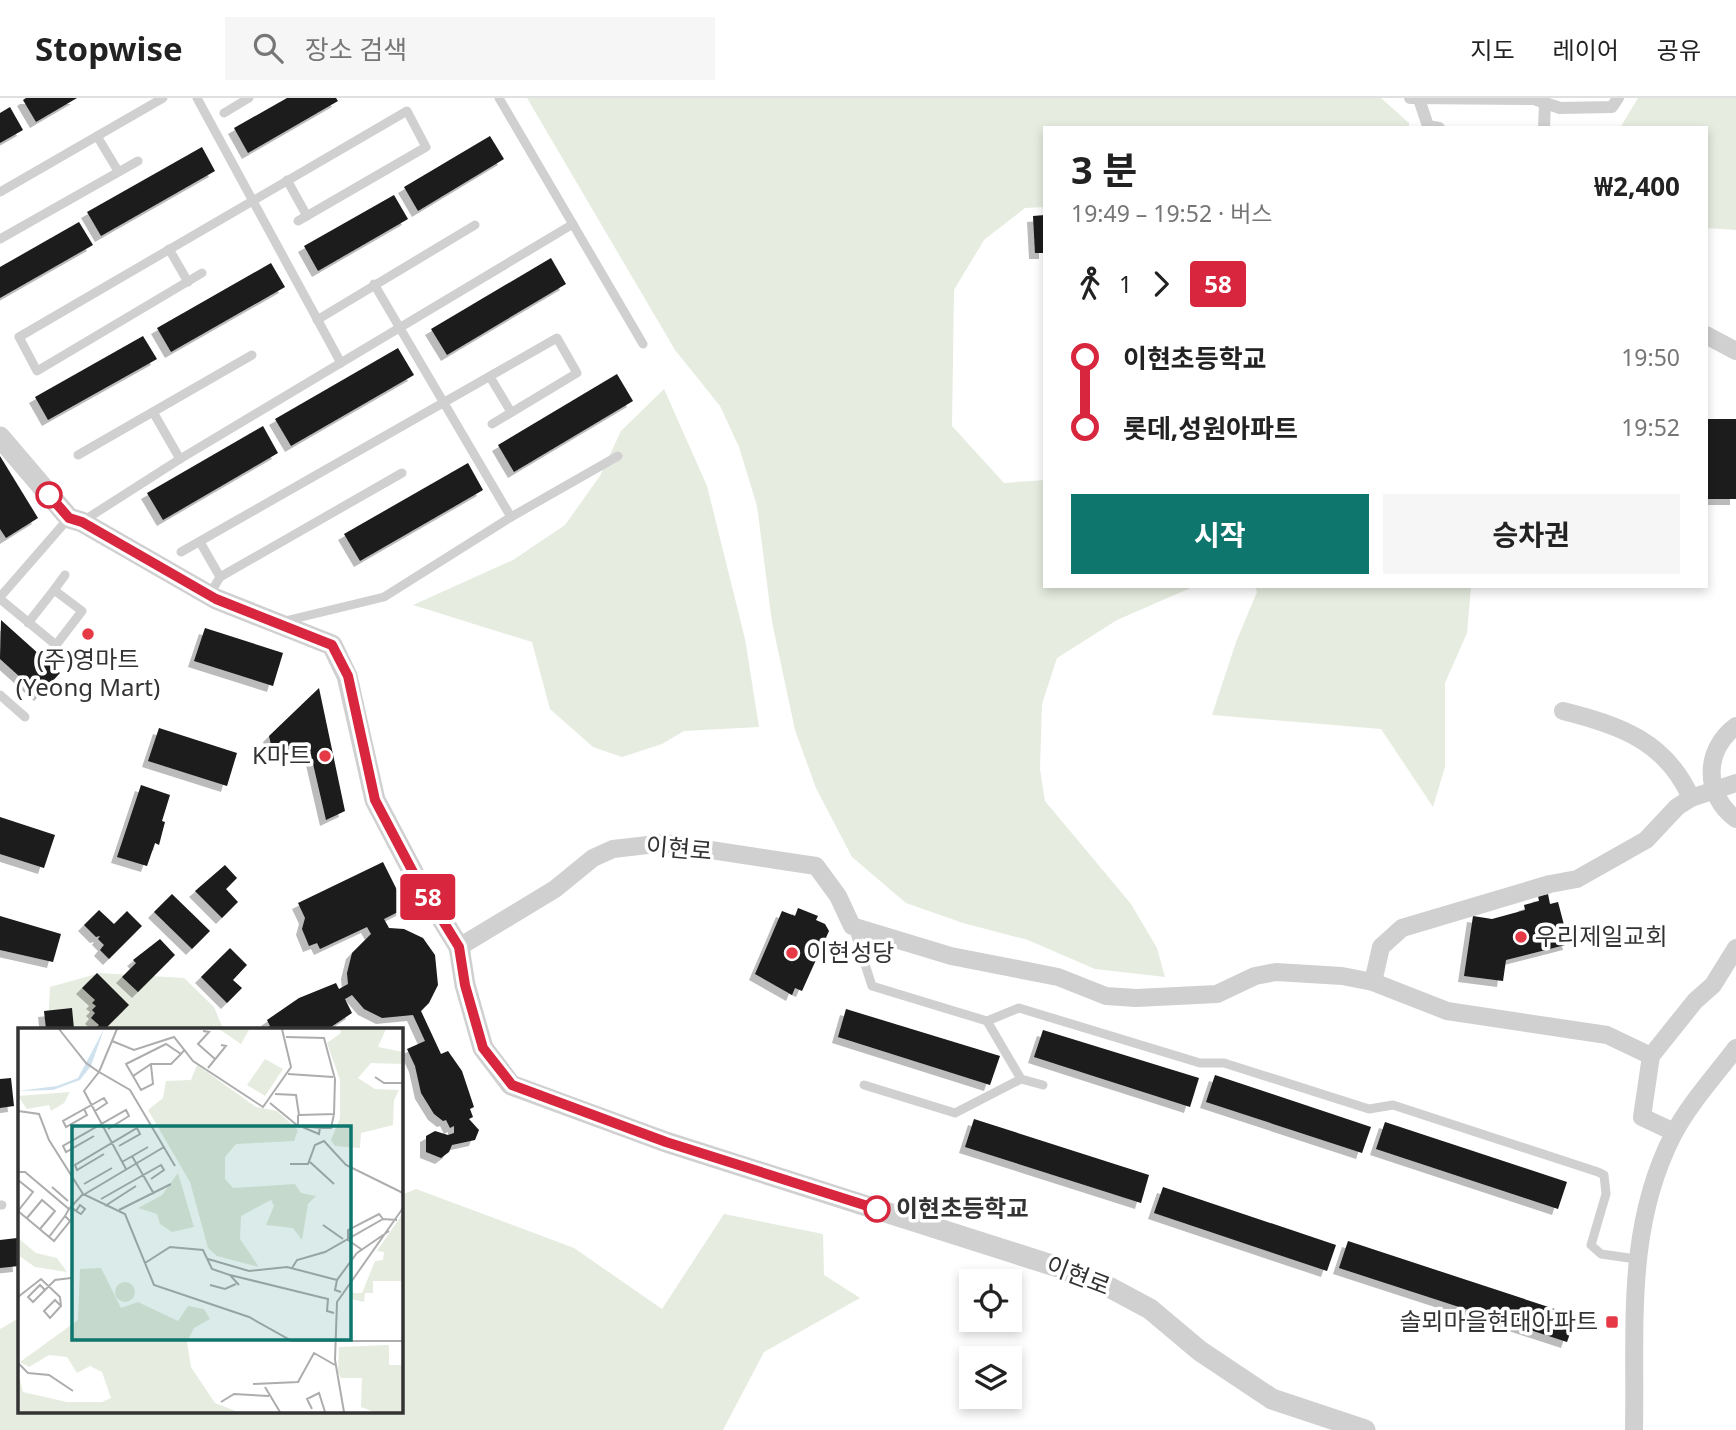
<!DOCTYPE html>
<html lang="ko">
<meta charset="utf-8">
<style>
body{margin:0;font-family:"Noto Sans","Noto Sans KR",sans-serif;background:#f6f6f6;color:#222;height:100vh;display:flex;flex-direction:column;font-size:26px;white-space:nowrap}
*{box-sizing:border-box;margin:0}
p{font-size:23px;color:#767676}
.icon{flex:none;width:38px;height:38px;fill:none;stroke:currentColor;stroke-width:2;stroke-linecap:round;stroke-linejoin:round}
.map{position:relative;flex:1;overflow:hidden}
.panel{position:absolute;left:1043px;top:28px;width:665px;height:462px;display:flex;flex-direction:column;background:#fff;border-radius:0px;box-shadow:0 4px 10px #0003}
.panel>*{flex:none}
.badge{padding:0 14px;border-radius:5px;font-size:24px;line-height:46px}
.controls{position:absolute;left:959px;top:1171px;display:grid;gap:14px}
.controls a{display:grid;place-items:center;width:63px;height:63px;border-radius:0px;background:#fff;box-shadow:0 4px 10px #0003;font-size:35px}
.map>.badge{position:absolute;translate:-50% -50%;box-shadow:0 0 0 4px #fff}
.legs{display:flex;align-items:center;gap:10px;height:77px;padding:0 28px;font-size:23px}
.legs p{margin-inline-start:auto}
.headline{display:flex;align-items:center;justify-content:space-between;height:119px;padding:0 28px}
h1{font-size:38px;font-weight:700;line-height:52px}
.action{display:flex;gap:14px;margin-top:auto;padding:14px 28px}
.action a{flex:1;height:80px;border-radius:0px;background:#0f766e;color:#fff;font-size:28px;font-weight:700;line-height:80px;text-align:center}
.action a+a{background:#f6f6f6;color:#222}
ul{padding:0 28px;list-style:none}
li{display:flex;align-items:center;gap:24px;height:70px;font-size:26px}
li i{display:grid;place-items:center;width:10px;height:100%;margin:0 9px;background:currentColor}
li i::after{content:'';width:18px;height:18px;margin:-9px;border:5px solid;border-radius:50%;background:#fff}
li p{margin-inline-start:auto}
li:first-child i{background:linear-gradient(#0000 50%,currentColor 0)}
li:last-child i{background:linear-gradient(currentColor 50%,#0000 0)}
header{display:flex;align-items:center;gap:42px;box-sizing:border-box;height:98px;padding:0 35px;background:#fff;border-bottom:2px solid #e0e0e0}
header strong{font-size:33px}
nav{display:flex;gap:38px;margin-inline-start:auto;font-size:24px}
.search{width:490px;height:63px;background:#f6f6f6;display:flex;align-items:center;gap:18px;box-sizing:border-box;padding:0 24px;border-radius:0px;color:#767676;font-size:26px}
.map>svg:first-child{display:block}
</style>
<header>
<strong>Stopwise</strong>
<div class="search"><svg class="icon" aria-label="search" viewBox="0 0 24 24"><circle cx="10" cy="10" r="6"/><path d="M15 15l6 6"/></svg>장소 검색</div>
<nav><a>지도</a><a>레이어</a><a>공유</a></nav>
</header>
<div class="map">
<svg width="1736" height="1332" viewBox="0 0 1736 1332">
<defs>
<filter id="shadow"><feDropShadow dx="-6" dy="6" stdDeviation="0" flood-color="#0004"/></filter>
</defs>
<rect width="100%" height="100%" fill="#fff"/>
<!-- green -->
<g fill="#e6ecdf">
<path d="M 527,0 L 1381,0 L 1409,25 L 1409,30 L 1045,30 L 1045,109 L 1025,110 L 984,142 L 954,192 L 952,328 L 1004,385 L 1045,382 L 1045,488 L 1195,488 L 1117,522 L 1057,560 L 1042,606 L 1040,671 L 1045,703 L 1131,806 L 1157,850 L 1165,879 L 1095,871 L 1028,842 L 963,825 L 906,805 L 852,759 L 816,690 L 795,632 L 772,524 L 757,408 L 739,349 L 720,308 L 675,252 Z"/>
<path d="M 1638,0 L 1736,0 L 1736,132 L 1706,130 L 1706,30 L 1620,30 Z"/>
<path d="M 664,291 L 707,388 L 745,541 L 759,629 L 684,633 L 662,646 L 622,659 L 593,649 L 550,611 L 532,544 L 413,507 L 513,462 L 565,427 L 600,378 L 621,333 Z"/>
<path d="M 1255,488 L 1471,488 L 1467,535 L 1445,585 L 1445,669 L 1433,709 L 1381,631 L 1212,617 L 1236,544 L 1257,494 Z"/>
<path d="M 100,875 L 184,880 L 214,909 L 223,931 L 48,931 L 50,889 Z"/>
<path d="M 416,1091 L 574,1150 L 662,1211 L 724,1116 L 823,1136 L 824,1177 L 860,1200 L 764,1254 L 723,1332 L 0,1332 L 0,1231 L 19,1220 L 19,1313 L 401,1313 L 401,1097 Z"/>
</g>
<!-- building -->
<g fill="#1a1a1a" filter="url(#shadow)">
<path d="M 26,0 L 77,0 L 36,24 L 23,2 Z"/>
<path d="M 287,0 L 336,0 L 338,3 L 248,55 L 234,30 Z"/>
<path d="M 10,9 L 23,32 L 0,45 L 0,15 Z"/>
<path d="M 490,38 L 504,61 L 418,113 L 404,89 Z"/>
<path d="M 202,49 L 215,73 L 101,138 L 87,114 Z"/>
<path d="M 394,97 L 408,121 L 318,173 L 304,148 Z"/>
<path d="M 1045,117 L 1045,155 L 1035,155 L 1033,118 Z"/>
<path d="M 79,124 L 93,147 L 0,200 L 0,169 Z"/>
<path d="M 551,160 L 566,186 L 447,257 L 431,231 Z"/>
<path d="M 271,165 L 285,189 L 171,254 L 157,230 Z"/>
<path d="M 143,238 L 157,261 L 48,322 L 35,299 Z"/>
<path d="M 398,250 L 414,277 L 291,348 L 275,321 Z"/>
<path d="M 617,276 L 633,303 L 514,374 L 498,347 Z"/>
<rect x="1706" y="321" width="30" height="80"/>
<path d="M 263,328 L 278,355 L 163,422 L 147,395 Z"/>
<path d="M 0,358 L 38,420 L 6,440 L 0,431 Z"/>
<path d="M 468,365 L 483,392 L 360,463 L 344,436 Z"/>
<path d="M 1,522 L 60,575 L 40,597 L 0,561 Z"/>
<path d="M 205,530 L 283,555 L 273,588 L 194,563 Z"/>
<path d="M 319,590 L 345,713 L 326,722 L 308,644 L 272,651 L 269,638 Z"/>
<path d="M 159,630 L 237,655 L 227,688 L 148,663 Z"/>
<path d="M 141,687 L 170,697 L 162,723 L 165,724 L 159,747 L 155,745 L 147,768 L 117,759 Z"/>
<path d="M 0,719 L 55,737 L 44,770 L 0,756 Z"/>
<path d="M 383,764 L 406,810 L 384,821 L 389,830 L 404,831 L 423,840 L 435,857 L 438,887 L 429,905 L 421,913 L 441,956 L 448,953 L 462,973 L 474,1009 L 470,1011 L 473,1019 L 469,1021 L 479,1032 L 475,1042 L 452,1047 L 449,1054 L 441,1060 L 426,1054 L 426,1038 L 435,1033 L 448,1037 L 454,1035 L 454,1028 L 450,1030 L 446,1022 L 443,1023 L 434,1016 L 421,995 L 415,968 L 407,951 L 425,943 L 413,917 L 382,920 L 364,911 L 352,897 L 345,901 L 352,915 L 328,931 L 264,931 L 270,928 L 267,922 L 299,900 L 336,885 L 339,891 L 348,886 L 347,875 L 352,855 L 371,836 L 367,829 L 320,851 L 317,845 L 309,848 L 302,831 L 305,820 L 298,805 Z"/>
<path d="M 225,767 L 237,780 L 226,791 L 238,804 L 222,820 L 195,793 Z"/>
<path d="M 172,796 L 210,833 L 192,851 L 154,814 Z"/>
<path d="M 1548,796 L 1550,806 L 1558,804 L 1569,846 L 1506,862 L 1503,883 L 1464,878 L 1473,818 L 1492,821 L 1525,812 L 1524,807 L 1539,803 L 1538,798 Z"/>
<path d="M 798,810 L 818,818 L 816,822 L 825,826 L 829,833 L 802,893 L 795,890 L 792,897 L 755,876 L 782,813 L 795,818 Z"/>
<path d="M 99,812 L 114,826 L 127,813 L 142,828 L 109,861 L 100,852 L 104,847 L 98,841 L 100,838 L 96,839 L 84,827 Z"/>
<path d="M 0,818 L 61,836 L 53,864 L 0,852 Z"/>
<path d="M 160,841 L 175,857 L 138,894 L 122,879 L 136,865 L 133,862 Z"/>
<path d="M 230,850 L 247,867 L 233,882 L 242,890 L 227,905 L 201,879 Z"/>
<path d="M 97,875 L 129,907 L 105,931 L 95,931 L 99,927 L 91,920 L 95,915 L 92,912 L 96,908 L 92,905 L 95,902 L 82,890 Z"/>
<path d="M 72,910 L 74,931 L 46,931 L 44,913 Z"/>
<path d="M 846,911 L 1000,958 L 990,987 L 838,939 Z"/>
<path d="M 1043,932 L 1199,980 L 1190,1009 L 1034,959 Z"/>
<path d="M 1215,977 L 1371,1029 L 1362,1055 L 1206,1004 Z"/>
<path d="M 11,980 L 14,1008 L 0,1010 L 0,981 Z"/>
<path d="M 974,1021 L 1149,1077 L 1141,1105 L 965,1049 Z"/>
<path d="M 1385,1024 L 1567,1084 L 1558,1111 L 1376,1051 Z"/>
<path d="M 1163,1089 L 1336,1147 L 1327,1173 L 1154,1115 Z"/>
<path d="M 17,1140 L 19,1168 L 0,1170 L 0,1142 Z"/>
<path d="M 1348,1143 L 1576,1218 L 1567,1244 L 1339,1170 Z"/>
</g>
<g fill="none" stroke-linecap="round" stroke-linejoin="round">
<!-- service -->
<g stroke="#d0d0d0" stroke-width="9">
<path d="M 197,0 L 341,265"/>
<path d="M 499,0 L 643,246"/>
<path d="M 224,15 L 249,0"/>
<path d="M 97,38 L 118,73"/>
<path d="M 287,82 L 307,118"/>
<path d="M 0,94 L 163,0"/>
<path d="M 0,141 L 138,63"/>
<path d="M 169,151 L 188,184"/>
<path d="M 202,175 L 37,273 L 19,239 L 407,13 L 426,49 L 298,123"/>
<path d="M 374,186 L 511,419"/>
<path d="M 317,222 L 475,127"/>
<path d="M 490,279 L 511,314"/>
<path d="M 153,314 L 180,361"/>
<path d="M 78,357 L 252,257"/>
<path d="M 83,423 L 180,361 L 573,126"/>
<path d="M 200,444 L 220,479"/>
<path d="M 181,454 L 557,240 L 577,275 L 492,326"/>
<path d="M 54,492 L 65,477"/>
<path d="M 211,494 L 220,479 L 402,375"/>
<path d="M 0,499 L 68,421"/>
<path d="M 0,501 L 56,547 L 82,513 L 54,492 L 28,525"/>
<path d="M 285,523 L 384,499 L 511,419 L 618,358"/>
<path d="M 0,597 L 25,619"/>
<path d="M 853,829 L 872,888 L 987,923 L 1021,981 L 1043,987"/>
<path d="M 987,923 L 1019,910 L 1200,965 L 1224,965 L 1369,1011 L 1393,1007 L 1598,1074 L 1604,1077 L 1606,1096 L 1591,1147 L 1601,1156 L 1636,1161"/>
<path d="M 864,987 L 955,1015 L 1021,981"/>
<path d="M 0,1107 L 2,1107"/>
</g>
<!-- pedestrian -->
<g stroke="#d0d0d0" stroke-width="12">
<path d="M 1410,0 L 1534,1 L 1560,10 L 1612,9 L 1618,0"/>
<path d="M 1419,1 L 1428,28 L 1439,30"/>
<path d="M 1544,30 L 1545,5"/>
</g>
<!-- minor -->
<g stroke="#d0d0d0" stroke-width="18">
<path d="M 1706,237 L 1736,253"/>
<path d="M 1563,613 C 1619,627 1666,643 1691,700"/>
<path d="M 1736,628 C 1703,652 1704,698 1736,721"/>
<path d="M 459,849 L 555,791 L 593,760 L 613,751 L 665,745 L 816,768 L 838,798 L 852,828 L 951,858 L 1058,879 L 1106,898 L 1136,900 L 1217,896 L 1255,878 L 1276,874 L 1342,878 L 1373,884 L 1447,913 L 1607,937 L 1651,958"/>
<path d="M 1373,884 L 1381,849 L 1402,830 L 1550,786 L 1577,781 L 1646,742 L 1677,709 L 1691,700 L 1736,685"/>
<path d="M 1674,1034 L 1642,1019 L 1651,958 L 1695,903 L 1713,887 L 1736,850"/>
<path d="M 1634,1332 C 1636,1230 1625,1131 1673,1037 C 1689,1006 1715,978 1736,950"/>
</g>
<!-- tertiary -->
<path stroke="#d0d0d0" stroke-width="21" d="M 0,339 L 69,420 L 82,424 L 216,501 L 332,547 L 347,578 L 375,702 L 414,776 L 459,849 L 465,887 L 483,950 L 511,987 L 666,1044 L 1061,1170 L 1107,1188 L 1150,1211 L 1200,1253 L 1272,1301 L 1365,1332"/>
</g>
<g fill="none" stroke-linecap="round" stroke-linejoin="round">
<!-- line-1 casing -->
<g stroke="#fff" stroke-width="16">
<path id="line-1" d="M 49,397 L 69,420 L 82,424 L 216,501 L 332,547 L 348,578 L 375,702 L 414,776 L 459,849 L 465,887 L 483,950 L 512,987 L 666,1044 L 877,1111"/>
</g>
<!-- line-1 -->
<use href="#line-1" stroke="#d7263d" stroke-width="10"/>
</g>
<!-- markers -->
<g fill="#fff" stroke="#d7263d" stroke-width="3.5">
<circle cx="49" cy="397" r="12"/>
<circle cx="877" cy="1111" r="12"/>
</g>
<g fill="#e63946" stroke="#fff" stroke-width="2.5">
<circle cx="88" cy="536" r="7"/>
<circle cx="325" cy="658" r="7"/>
<circle cx="1521" cy="839" r="7"/>
<circle cx="792" cy="855" r="7"/>
<rect x="1605" y="1217" width="14" height="14" rx="3.5"/>
</g>
<g text-anchor="middle" stroke-width="7" stroke-linejoin="round" paint-order="stroke">
<!-- poi labels -->
<g font-size="24" fill="#333" stroke="#fff" text-anchor="end">
<text x="88" y="570" text-anchor="middle">(주)영마트<tspan x="88" dy="28">(Yeong Mart)</tspan></text>
<text x="311" y="666">K마트</text>
<text x="1535" y="847" text-anchor="start">우리제일교회</text>
<text x="806" y="863" text-anchor="start">이현성당</text>
<text x="1598" y="1232">솔뫼마을현대아파트</text>
</g>
<!-- street labels -->
<g font-size="24" fill="#333" stroke="#fff">
<text transform="translate(679 751) rotate(5)" y="8">이현로</text>
<text transform="translate(1078 1178) rotate(21)" y="8">이현로</text>
</g>
<!-- stop labels -->
<g font-size="24" font-weight="bold" fill="#333" stroke="#fff" text-anchor="start">
<text x="896" y="1119">이현초등학교</text>
</g>
</g>
<!-- overview -->
<g transform="translate(18 930)">
<rect width="385" height="385" fill="#fff"/>
<path d="M 201,1 L 227,1 L 231,2 L 223,16 ZM 322,1 L 368,1 L 360,19 L 385,24 L 385,36 L 353,35 L 340,50 L 357,61 L 381,62 L 376,72 L 375,97 L 343,105 L 342,120 L 317,118 L 313,112 L 322,90 L 322,52 L 309,15 L 323,5 ZM 247,31 L 265,41 L 247,68 L 229,57 ZM 179,37 L 238,79 L 259,83 L 280,102 L 276,113 L 218,116 L 207,129 L 207,151 L 215,160 L 277,156 L 283,165 L 298,168 L 290,176 L 284,212 L 275,200 L 248,197 L 256,178 L 253,172 L 223,188 L 222,211 L 241,239 L 199,228 L 190,220 L 172,154 L 130,82 L 145,70 L 148,53 L 173,52 ZM 52,64 L 46,75 L 33,83 L 31,77 L 9,81 L 0,68 ZM 160,145 L 176,199 L 154,204 L 142,196 L 139,186 L 120,180 L 144,167 ZM 385,185 L 385,253 L 355,253 L 355,265 L 347,265 L 346,274 L 333,271 L 333,265 L 344,265 L 357,233 L 365,232 L 366,224 L 359,223 ZM 0,210 L 18,225 L 39,230 L 49,244 L 17,239 L 0,227 ZM 83,240 L 103,280 L 120,274 L 160,293 L 170,278 L 186,281 L 192,291 L 176,300 L 169,314 L 173,339 L 197,375 L 220,384 L 0,384 L 0,344 L 5,364 L 49,374 L 84,374 L 93,370 L 84,344 L 72,338 L 59,345 L 49,329 L 31,327 L 11,339 L 2,334 L 60,292 L 62,241 ZM97 264a10 10 0 1 1 20 0a10 10 0 1 1-20 0ZM 371,317 L 371,337 L 384,337 L 385,318 L 385,384 L 356,384 L 343,379 L 344,350 L 323,350 L 320,344 L 321,319 Z" fill="#e6ecdf"/>
<path d="M 86,1 L 73,38 L 62,52 L 35,62 L 0,63 L 39,58 L 60,50 Z" fill="#cfe2ee"/>
<path fill="none" stroke="#adadad" stroke-width="2" d="M 41,1 L 68,35 L 81,44 L 99,1M 185,3 L 191,4 L 180,16 L 197,31M 94,13 L 116,22 L 156,9 L 175,33 L 245,79 L 273,39 L 264,1M 163,26 L 148,16 L 108,36 L 115,48 L 133,36 L 153,36 L 163,26 L 167,21M 190,40 L 208,18 L 203,17M 270,46 L 315,49M 115,48 L 123,62 L 135,56 L 133,37M 357,49 L 366,55 L 385,55M 257,66 L 278,67 L 281,87 L 316,86 L 317,51 L 306,10 L 268,9M 252,75 L 280,98M 66,81 L 69,87 L 48,99 L 45,93 L 86,70 L 89,75 L 77,83M 0,83 L 21,86 L 31,112 L 65,166 L 107,186 L 136,257 L 231,289 L 274,313 L 385,313M 280,87 L 280,98 L 304,100 L 313,100 L 316,86M 282,98 L 301,106 L 302,99M 76,108 L 48,124 L 45,118 L 108,82 L 111,88 L 90,101M 86,126 L 59,142 L 57,137 L 119,100 L 122,106 L 101,118M 114,128 L 136,166M 104,134 L 130,119M 292,134 L 316,156M 272,136 L 290,136 L 297,117 L 306,113 L 328,137 L 385,165M 108,141 L 66,63 L 81,44 L 112,62 L 157,138M 0,144 L 7,144 L 51,181 L 65,166M 0,152 L 15,164 L 0,183M 66,156 L 94,140M 34,159 L 50,173M 67,166 L 146,119M 83,171 L 143,137 L 146,142 L 133,151M 87,178 L 118,158M 53,179 L 58,183 L 63,186 L 67,181 L 62,177 L 58,183M 101,182 L 153,156M 0,183 L 36,213 L 52,193 L 47,188 L 51,181M 9,190 L 24,172 L 37,183 L 22,201M 305,197 L 325,211M 31,209 L 47,188M 343,221 L 330,212 L 330,202 L 361,186 L 365,191M 190,231 L 231,243 L 269,239 L 319,252M 127,235 L 152,219 L 185,222 L 194,241 L 212,247 L 221,257M 274,240 L 279,232 L 307,224 L 365,191 L 379,192M 212,247 L 310,271 L 309,283 L 316,285M 192,257 L 207,261 L 218,256M 27,262 L 22,257 L 10,269 L 15,274 L 37,252 L 53,250M 323,264 L 317,262 L 319,252 L 339,225 L 371,203M 0,269 L 23,251 L 42,269 L 43,278M 37,272 L 43,278 L 32,290 L 26,283 ZM 0,335 L 10,345 L 31,347 L 55,363M 235,356 L 280,354 L 296,325 L 317,337M 247,359 L 262,384M 203,374 L 216,366 L 251,368M 294,381 L 289,371 L 301,365 L 307,384M 326,384 L 317,332 L 319,274 L 385,180"/>
<path fill="#0f766e" fill-opacity="0.15" stroke="#0f766e" stroke-width="3.5" d="M 54,98 L 333,98 L 333,312 L 54,312 Z"/>
<rect width="385" height="385" fill="none" stroke="#333" stroke-width="3.5"/>
</g>
</svg>
<div class="controls">
<a><svg class="icon" aria-label="locate" viewBox="0 0 24 24"><circle cx="12" cy="12" r="6"/><path d="M12 2v4M12 18v4M2 12h4M18 12h4"/></svg></a>
<a><svg class="icon" aria-label="layers" viewBox="0 0 24 24"><path d="M12 4l9 5-9 5-9-5zM3 14l9 5 9-5"/></svg></a>
</div>
<b class="badge" style="left:428px;top:799px;background:#d7263d;color:#fff">58</b>
<section class="panel">
<div class="headline"><div><h1>3 분</h1><p>19:49 – 19:52 · 버스</p></div><b>₩2,400</b></div>
<div class="legs"><svg class="icon" aria-label="walk" viewBox="0 0 24 24"><circle cx="13" cy="4" r="2"/><path d="M13 8l-2 6 4 7M11 14l-3 7M7 12l3-4h3l4 4"/></svg>1<svg class="icon" aria-label="forward" viewBox="0 0 24 24"><path d="M9 5l7 7-7 7"/></svg><b class="badge" style="background:#d7263d;color:#fff">58</b></div>
<ul>
<li><i style="color:#d7263d"></i><b>이현초등학교</b><p>19:50</p></li>
<li><i style="color:#d7263d"></i><b>롯데,성원아파트</b><p>19:52</p></li>
</ul>
<div class="action"><a>시작</a><a>승차권</a></div>
</section>
</div>
